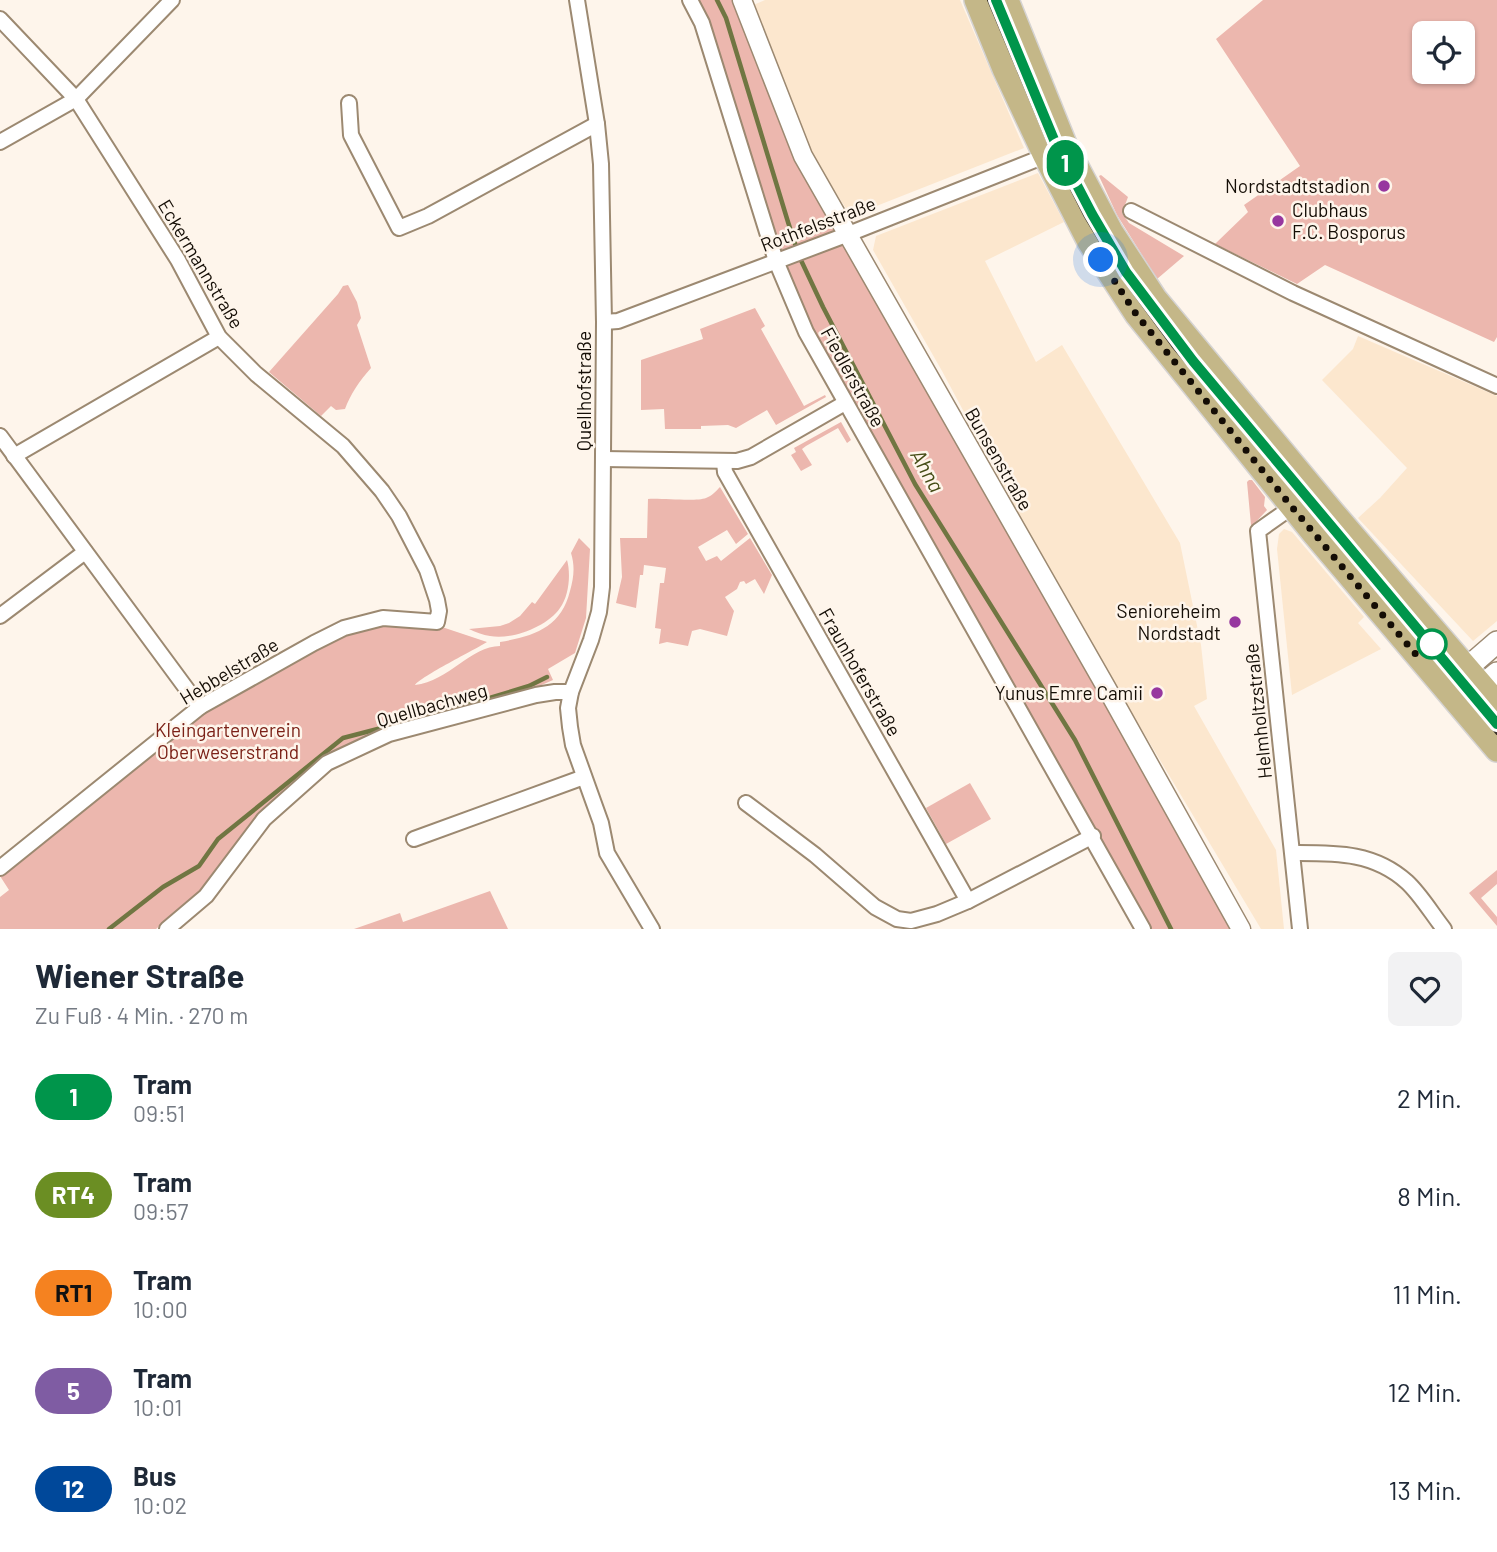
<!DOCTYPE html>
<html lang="de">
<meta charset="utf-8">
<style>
body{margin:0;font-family:Barlow,sans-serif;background:#f2f2f3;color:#1f2937;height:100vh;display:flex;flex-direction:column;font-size:26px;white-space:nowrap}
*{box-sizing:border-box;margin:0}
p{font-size:23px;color:#747a83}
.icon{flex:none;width:38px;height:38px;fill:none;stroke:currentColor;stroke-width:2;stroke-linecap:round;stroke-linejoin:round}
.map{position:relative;height:929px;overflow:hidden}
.sheet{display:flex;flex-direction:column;background:#fff;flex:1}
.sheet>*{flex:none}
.badge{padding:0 14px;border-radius:23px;font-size:24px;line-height:46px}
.buttons{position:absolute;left:1412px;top:21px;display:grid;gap:14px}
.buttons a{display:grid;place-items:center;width:63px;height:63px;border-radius:10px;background:#fff;box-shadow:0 2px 5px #0004;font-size:35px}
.you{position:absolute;width:35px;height:35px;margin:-18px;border:5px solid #fff;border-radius:50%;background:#1a73e8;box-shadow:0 0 0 10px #1a73e833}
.map>.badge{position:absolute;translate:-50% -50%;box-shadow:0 0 0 4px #fff}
.round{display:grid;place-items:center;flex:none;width:74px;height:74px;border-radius:10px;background:#f2f2f3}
.overview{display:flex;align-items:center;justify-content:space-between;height:119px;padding:0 35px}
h1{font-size:33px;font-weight:700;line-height:52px}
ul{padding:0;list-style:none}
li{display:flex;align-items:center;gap:21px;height:98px;padding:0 35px}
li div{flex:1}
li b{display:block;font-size:26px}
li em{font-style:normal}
li .badge{min-width:77px;font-weight:700;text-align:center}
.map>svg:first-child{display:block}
</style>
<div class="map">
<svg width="1497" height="929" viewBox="0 0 1497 929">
<rect width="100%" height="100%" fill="#fef5eb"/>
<!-- built -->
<g fill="#fce7ce">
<path d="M 765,0 L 960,0 L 1024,148 L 851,216 L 808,151 L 751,6 Z"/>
<path d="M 1038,173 L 1064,222 L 985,261 L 1036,362 L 1062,345 L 1180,543 L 1201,645 L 1207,699 L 1194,706 L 1276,850 L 1284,929 L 1261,929 L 1069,608 L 942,371 L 873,250 L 876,236 Z"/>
<path d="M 1358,336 L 1497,396 L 1497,621 L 1473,641 L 1358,518 L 1380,498 L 1407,468 L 1322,380 L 1353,349 Z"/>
<path d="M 1284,529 L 1292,532 L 1364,617 L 1358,623 L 1381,649 L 1292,695 L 1277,549 L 1279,534 Z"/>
</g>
<!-- green -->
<g fill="#ecb7ae" fill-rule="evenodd">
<path d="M 695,0 L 738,0 L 795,154 L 1236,929 L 1151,929 L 813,328 L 778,247 Z"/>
<path d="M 1263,0 L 1497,0 L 1497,337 L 1494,342 L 1325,265 L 1297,284 L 1215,244 L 1248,212 L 1244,205 L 1300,166 L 1216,39 ZM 1463,33 L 1463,72 L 1424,72 L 1424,33 Z"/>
<path d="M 1101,175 L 1128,197 L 1122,213 L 1129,223 L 1184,256 L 1157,279 L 1117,215 L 1099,176 Z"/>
<path d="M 348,285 L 357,302 L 361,318 L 357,325 L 371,368 C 360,380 350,395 345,409 L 336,410 L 331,406 L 321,416 L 269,372 L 338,294 L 343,286 Z"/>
<path d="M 755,308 L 765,326 L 761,329 L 804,406 L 825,395 L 826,397 L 776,425 L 767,410 L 736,428 L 728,425 L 701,426 L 701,429 L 665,429 L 664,409 L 641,410 L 641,360 L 703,339 L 700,329 Z"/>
<path d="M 841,422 L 851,440 L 847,443 L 838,428 L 806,446 L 802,449 L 812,465 L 801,471 L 791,455 L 796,452 L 794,448 Z"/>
<path d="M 1249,480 L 1252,480 L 1265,497 L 1264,506 L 1267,510 L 1253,525 L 1251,525 L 1247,482 Z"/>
<path d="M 720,487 L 748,534 L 736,544 L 727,530 L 698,547 L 706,561 L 717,556 L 721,561 L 750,538 L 772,575 L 764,594 L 755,579 L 746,584 L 744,581 L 740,582 L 737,589 L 725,597 L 734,611 L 727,636 L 700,629 L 692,631 L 688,646 L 667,642 L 659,644 L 661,629 L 655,628 L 660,583 L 664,583 L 666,568 L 644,565 L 643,575 L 640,575 L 636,608 L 616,603 L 622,577 L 620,538 L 647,538 L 648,499 C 662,498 696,502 706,498 C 712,496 716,491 720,487 Z"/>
<path d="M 579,538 L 590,549 L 586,618 L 575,653 L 548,669 L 553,680 L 537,687 L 322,761 L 204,888 L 156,929 L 0,929 L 0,897 L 9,890 L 0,876 L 204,712 L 348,633 L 380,625 L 445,628 L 487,642 C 476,649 420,677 415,685 C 449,681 471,646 500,646 L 500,642 C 535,636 561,627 570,591 C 574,577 575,566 571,553 Z"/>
<path d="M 567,560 C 571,574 569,596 560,608 C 547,627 512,640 490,636 C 483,635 475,632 469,629 L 500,626 L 509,623 L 520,616 L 532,602 L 535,604 Z"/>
<path d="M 970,783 L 991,819 L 946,844 L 926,808 Z"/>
<path d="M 1497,870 L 1497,884 L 1481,898 L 1497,917 L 1497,926 L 1469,893 Z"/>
<path d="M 490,891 L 508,929 L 354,929 L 400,913 L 403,922 Z"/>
</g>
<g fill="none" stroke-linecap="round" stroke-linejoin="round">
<!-- stream -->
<g stroke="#707642" stroke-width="4.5">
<path d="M 717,0 L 726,18 L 788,222 L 799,256 L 823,307 L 915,484 L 1075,740 L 1171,929"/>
<path d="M 109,929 L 163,887 L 199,866 L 218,839 L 343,738 L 443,712 L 529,686 L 547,677"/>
</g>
<!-- minor casing -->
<g stroke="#9c8971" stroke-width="18">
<g id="minor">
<path d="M 577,0 L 597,124 L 601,164 L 604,322 L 602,587 L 599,612 L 591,640 L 571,692 L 568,708 L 570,727 L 573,745 L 601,823 L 607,853 L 652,929"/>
<path d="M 690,0 L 702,23 L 776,261 L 806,332 L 1143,929"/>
<path d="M 0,19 L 76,99 L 178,260 L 219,337 L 256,374 L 343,446 L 382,491 L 399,516 L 427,570 L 437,600 L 439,611 L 437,622 L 383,618 L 344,628 L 314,643 L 200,707 L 0,868"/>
<path d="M 349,103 L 351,135 L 399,228 L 428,216 L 597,124"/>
<path d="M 0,142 L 76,99 L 172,0"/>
<path d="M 1131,211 L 1293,293 L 1497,386"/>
<path d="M 604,322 L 618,321 L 846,235 L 1045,156"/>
<path d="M 0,436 L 200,707"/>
<path d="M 14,456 L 219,337"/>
<path d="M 603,459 L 737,461 L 751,457 L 845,403"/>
<path d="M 724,462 L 725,472 L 968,901"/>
<path d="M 1292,507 L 1258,531 L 1300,929"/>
<path d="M 0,616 L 85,552"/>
<path d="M 746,803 L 815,855 L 875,907 L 897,919 L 911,921 L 937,914 L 968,901 L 1093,836"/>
<path d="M 414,839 L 584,777"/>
<path d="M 1294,853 C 1336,853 1374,852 1407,882 C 1421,895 1432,914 1444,929"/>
<path d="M 167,929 L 206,896 L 264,819 L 327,763 L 389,734 L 536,695 L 555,692 L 571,692"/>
</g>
</g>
<!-- tertiary casing -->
<g stroke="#9c8971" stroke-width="21">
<path id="tertiary" d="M 742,0 L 803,156 L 1106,687 L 1241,929"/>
</g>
<!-- secondary casing -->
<g stroke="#9c8971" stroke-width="24">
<g id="secondary">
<path d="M 1444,688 L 1497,642"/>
<path d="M 1459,705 L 1497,673"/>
</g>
</g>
<!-- primary casing -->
<g stroke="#d5d3d2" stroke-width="26">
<g id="primary">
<path d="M 976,0 L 1004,69 L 1045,156 L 1089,242 L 1136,314 L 1313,533 L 1497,750"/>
<path d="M 1007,0 L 1065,144 L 1111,231 L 1155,298 L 1333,512 L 1497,703"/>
</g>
</g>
<!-- minor -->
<use href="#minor" stroke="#fff" stroke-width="14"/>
<!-- tertiary -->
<use href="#tertiary" stroke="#fff" stroke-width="18"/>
<!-- secondary -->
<use href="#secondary" stroke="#fff" stroke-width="21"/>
<!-- primary -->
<use href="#primary" stroke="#c4b788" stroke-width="23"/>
<!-- tram -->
<path stroke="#352e26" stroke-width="2" d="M 988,0 L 1051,150 L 1085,217 L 1120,275 L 1172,346 L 1497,734"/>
</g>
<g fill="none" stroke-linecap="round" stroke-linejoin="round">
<!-- line casing -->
<g stroke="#fff" stroke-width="16">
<path id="line" d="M 996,0 L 1057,147 L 1092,214 L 1126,272 L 1193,361 L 1497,724"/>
</g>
<!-- line -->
<use href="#line" stroke="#00954b" stroke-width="10"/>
<!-- walk -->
<path stroke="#140d05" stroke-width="7" stroke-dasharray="0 12.6" d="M 1101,260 L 1136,314 L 1292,507 L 1418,657 L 1432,644"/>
</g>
<!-- markers -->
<g fill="#97379f" stroke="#fef5eb" stroke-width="2.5">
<circle cx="1384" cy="186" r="7"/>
<circle cx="1278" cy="221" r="7"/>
<circle cx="1235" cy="622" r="7"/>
<circle cx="1157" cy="693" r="7"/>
</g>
<circle fill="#fff" stroke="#00954b" stroke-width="3.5" cx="1432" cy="644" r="14"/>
<g text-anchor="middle" stroke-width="5" stroke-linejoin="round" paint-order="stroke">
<!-- poi labels -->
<g font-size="19" fill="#140d05" stroke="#fef5eb" text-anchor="end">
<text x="1370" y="193">Nordstadtstadion</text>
<text x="1292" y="217" text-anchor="start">Clubhaus<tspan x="1292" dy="22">F.C. Bosporus</tspan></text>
<text x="1221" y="618">Senioreheim<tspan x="1221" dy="22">Nordstadt</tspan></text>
<text x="1143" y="700">Yunus Emre Camii</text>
</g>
<!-- street labels -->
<g font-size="19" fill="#140d05" stroke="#fef5eb">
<text transform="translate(818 224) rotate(-21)" y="7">Rothfelsstraße</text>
<text transform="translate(201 264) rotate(59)" y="7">Eckermannstraße</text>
<text transform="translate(853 377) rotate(61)" y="7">Fiedlerstraße</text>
<text transform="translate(584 391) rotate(-90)" y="7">Quellhofstraße</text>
<text transform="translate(999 459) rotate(60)" y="7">Bunsenstraße</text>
<text transform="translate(229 671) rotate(-31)" y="7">Hebbelstraße</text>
<text transform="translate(860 672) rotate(60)" y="7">Fraunhoferstraße</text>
<text transform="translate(432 705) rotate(-16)" y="7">Quellbachweg</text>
<text transform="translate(1258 711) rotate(-96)" y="7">Helmholtzstraße</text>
</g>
<!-- park labels -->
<g font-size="19" fill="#7b2117" stroke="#fef5eb">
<text x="228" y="737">Kleingartenverein<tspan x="228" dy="22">Oberweserstrand</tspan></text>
</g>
<!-- water labels -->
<g font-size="21" font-style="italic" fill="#454c16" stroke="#fef5eb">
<text transform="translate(927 471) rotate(61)" y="7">Ahna</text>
</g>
</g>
</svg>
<div class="buttons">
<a><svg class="icon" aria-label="locate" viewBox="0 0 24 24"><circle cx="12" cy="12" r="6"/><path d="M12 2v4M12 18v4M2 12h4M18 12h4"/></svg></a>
</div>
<div class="you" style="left:1101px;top:260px"></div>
<b class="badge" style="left:1065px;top:163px;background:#00954b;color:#fff">1</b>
</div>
<section class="sheet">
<div class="overview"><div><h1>Wiener Straße</h1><p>Zu Fuß · 4 Min. · 270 m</p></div><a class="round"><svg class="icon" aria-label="heart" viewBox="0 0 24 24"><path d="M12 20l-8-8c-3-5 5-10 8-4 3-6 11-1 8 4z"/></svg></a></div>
<ul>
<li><span class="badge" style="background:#00954b;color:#fff">1</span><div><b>Tram</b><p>09:51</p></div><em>2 Min.</em></li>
<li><span class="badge" style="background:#6b8e23;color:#fff">RT4</span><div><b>Tram</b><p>09:57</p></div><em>8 Min.</em></li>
<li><span class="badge" style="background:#f58220;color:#111">RT1</span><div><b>Tram</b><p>10:00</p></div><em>11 Min.</em></li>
<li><span class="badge" style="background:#7f5ca3;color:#fff">5</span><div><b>Tram</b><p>10:01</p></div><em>12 Min.</em></li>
<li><span class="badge" style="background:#00489a;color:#fff">12</span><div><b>Bus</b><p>10:02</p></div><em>13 Min.</em></li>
</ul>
</section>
